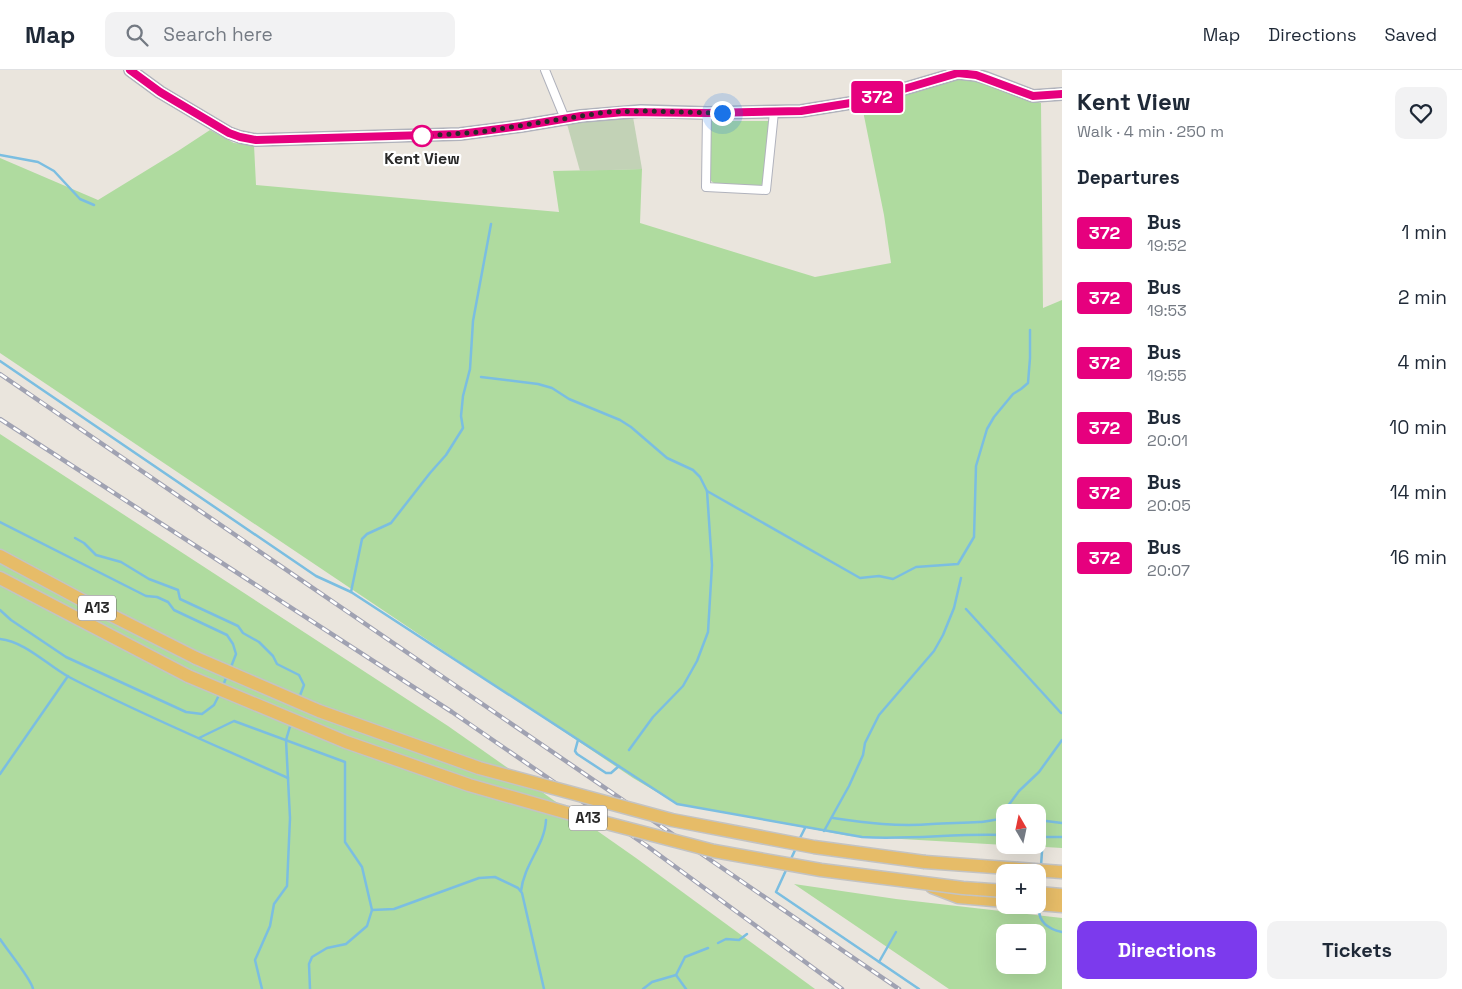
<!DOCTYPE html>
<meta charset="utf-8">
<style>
body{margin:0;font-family:"Space Grotesk",sans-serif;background:#f2f2f3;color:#1f2937;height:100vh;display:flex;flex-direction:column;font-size:19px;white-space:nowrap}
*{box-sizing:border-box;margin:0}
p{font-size:16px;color:#747a83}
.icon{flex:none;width:28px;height:28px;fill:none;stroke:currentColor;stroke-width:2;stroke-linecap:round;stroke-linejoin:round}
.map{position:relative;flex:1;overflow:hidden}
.panel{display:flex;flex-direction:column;background:#fff;width:400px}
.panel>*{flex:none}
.badge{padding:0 10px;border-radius:4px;font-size:18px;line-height:32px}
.needle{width:32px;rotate:351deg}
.tools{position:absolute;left:996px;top:734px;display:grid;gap:10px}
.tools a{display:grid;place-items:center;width:50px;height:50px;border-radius:10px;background:#fff;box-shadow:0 5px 20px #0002;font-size:25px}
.you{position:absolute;width:25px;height:25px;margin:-12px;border:4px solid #fff;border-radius:50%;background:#1a73e8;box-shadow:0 0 0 8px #1a73e833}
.map>.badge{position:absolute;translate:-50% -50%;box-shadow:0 0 0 2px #fff}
h2{padding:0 15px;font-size:19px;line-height:45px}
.round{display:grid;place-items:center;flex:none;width:52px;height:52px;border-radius:10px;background:#f2f2f3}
.head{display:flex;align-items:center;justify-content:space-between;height:85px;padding:0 15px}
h1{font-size:24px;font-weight:800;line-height:38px}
.primary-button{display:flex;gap:10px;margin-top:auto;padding:10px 15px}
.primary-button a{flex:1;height:58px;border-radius:10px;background:#7c3aed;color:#fff;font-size:20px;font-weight:800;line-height:58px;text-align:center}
.primary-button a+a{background:#f2f2f3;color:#1f2937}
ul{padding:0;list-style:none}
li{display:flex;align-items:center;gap:15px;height:65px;padding:0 15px}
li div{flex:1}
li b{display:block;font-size:19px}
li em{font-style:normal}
li .badge{min-width:55px;font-weight:700;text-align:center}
header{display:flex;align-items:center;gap:30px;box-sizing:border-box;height:70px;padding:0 25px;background:#fff;border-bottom:1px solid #e0e1e3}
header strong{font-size:24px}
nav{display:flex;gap:28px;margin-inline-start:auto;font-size:18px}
.search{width:350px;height:45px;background:#f2f2f3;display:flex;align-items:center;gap:12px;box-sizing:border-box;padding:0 18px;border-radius:10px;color:#747a83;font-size:19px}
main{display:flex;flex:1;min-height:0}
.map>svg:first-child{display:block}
</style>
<header>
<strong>Map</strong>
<div class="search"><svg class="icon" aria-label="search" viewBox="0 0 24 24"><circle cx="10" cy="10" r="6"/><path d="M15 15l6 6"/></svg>Search here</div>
<nav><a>Map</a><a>Directions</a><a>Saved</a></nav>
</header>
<main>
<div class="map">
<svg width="1062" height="919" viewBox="0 0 1062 919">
<rect width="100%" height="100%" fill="#eae5dd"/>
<!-- green -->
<g fill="#afdb9f" fill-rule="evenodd">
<path d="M 963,9 L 978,12 L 1041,33 L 1043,238 L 1062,230 L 1062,778 L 1011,775 L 1038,775 L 1038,742 L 1005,742 L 1005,775 L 850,766 L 677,734 L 633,708 L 0,283 L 0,88 L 98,130 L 178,81 L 210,60 L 234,73 L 254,75 L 256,115 L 559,142 L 553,101 L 642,99 L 640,153 L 815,207 L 891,193 L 884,145 L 862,36 L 895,28 L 951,10 Z"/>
<path d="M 709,51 L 771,51 L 763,114 L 759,116 L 715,114 L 710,110 L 709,105 Z"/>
<path d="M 0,364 L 448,656 L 636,788 L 815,919 L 0,919 Z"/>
<path d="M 794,814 L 896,829 L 1062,848 L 1062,919 L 949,919 ZM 1005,862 L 1038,862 L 1038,895 L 1005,895 Z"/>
</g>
<!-- cemetery -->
<path fill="#c2d2b6" d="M 633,47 L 642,99 L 580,101 L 567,54 Z"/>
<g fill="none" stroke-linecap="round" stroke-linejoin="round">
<!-- stream -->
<g stroke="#7bbee1" stroke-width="2.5">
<path d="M 0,85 L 38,92 L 54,101 L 80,129 L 94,135"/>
<path d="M 0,291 L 316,506 L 351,522 L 677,734 L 862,767 C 910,770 957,763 1005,765"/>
<path d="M 481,307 L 538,314 L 552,318 L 569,329 L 620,350 L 631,357 L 667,388 L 693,400 L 700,407 L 707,421 L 712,495 L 708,562 L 697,591 L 683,616 L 653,647 L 629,680"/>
<path d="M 707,421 L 860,508 L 879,506 L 893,509 L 916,497 L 958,494 L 974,467 L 976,396 L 987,359 L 994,347 L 1013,324 L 1021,319 L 1028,313 L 1030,288 L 1030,260"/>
<path d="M 0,452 L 146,526 L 157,527 L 168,532 L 174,540 L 227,565 L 233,574 L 236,584 L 231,597"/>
<path d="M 75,468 L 84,473 L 96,485 L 121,492 L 149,509 L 178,520 L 180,529 L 238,556 L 243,563 L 259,572 L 273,586 L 277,594 L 299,605 L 304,615 L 299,628"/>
<path d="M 351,522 L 362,469 L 367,464 L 391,453 L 430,403 L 446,385 L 463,358 L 461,346 L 463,326 L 470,299 L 473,251 L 491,154"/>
<path d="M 966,539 L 1061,643"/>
<path d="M 0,540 L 11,550 L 66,587 L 186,642 L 202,644 L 214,635 L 220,623"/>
<path d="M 0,569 C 26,572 47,595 69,607 C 140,644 215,675 288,708"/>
<path d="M 223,616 L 227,605"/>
<path d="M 199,668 L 234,651 L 345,692 L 345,772 L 362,797 L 372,840 L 367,856 L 346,874 L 327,878 L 312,887 L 309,894 L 310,919"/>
<path d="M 578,670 L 575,681 L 577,684 L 606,703 L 611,703 L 619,696"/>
<path d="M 0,704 L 68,606"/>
<path d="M 833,748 C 866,753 899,757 932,754 C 948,753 963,753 979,752 C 988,752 996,748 1005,750"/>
<path d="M 999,748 L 1019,721 L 1039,702 L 1062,670"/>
<path d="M 1038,750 L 1062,753"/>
<path d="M 824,761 L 849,716 L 863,685 L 865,673 L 879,645 L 934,581 L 943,565 L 954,538 L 961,508"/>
<path d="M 1038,767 L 1062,767"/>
<path d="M 799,770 L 805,758"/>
<path d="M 790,791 L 796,778"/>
<path d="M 1041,796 L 1043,767"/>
<path d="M 787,798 L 776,822 L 919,919"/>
<path d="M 1040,819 L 1040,804"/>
<path d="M 521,821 C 524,794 545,775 546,750"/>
<path d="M 1039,837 C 1038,852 1048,859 1062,862"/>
<path d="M 372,840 L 394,839 L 479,808 L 495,807 L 518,818 L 522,823 L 544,919"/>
<path d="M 0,869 C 7,880 32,910 33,919"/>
<path d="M 718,873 L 726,869 L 739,870 L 747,864"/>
<path d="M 879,892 L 896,862"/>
<path d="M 676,905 L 686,919"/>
<path d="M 262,919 L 255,890 L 270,856 L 274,834 L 287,816 L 290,748 L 286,670 L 291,653"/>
<path d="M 643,919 L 652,912 L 676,905 L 685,887 L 708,878"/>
</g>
<!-- minor casing -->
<g stroke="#b0b2bc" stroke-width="10">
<g id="minor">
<path d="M 545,0 L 565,49"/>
<path d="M 707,43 L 706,117 L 766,120 L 774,42"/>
</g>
</g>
<!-- secondary casing -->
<g stroke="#b0b2bc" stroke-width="14">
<path id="secondary" d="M 130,0 L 160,22 L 229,63 L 240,67 L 256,70 L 460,64 L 521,56 L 581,46 L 641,41 L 707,43 L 801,41 L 863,31 L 958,3 L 976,5 L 986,8 L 1033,26 L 1062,24"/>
</g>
<!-- trunk casing -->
<g stroke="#c3c3c3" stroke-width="15">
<g id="trunk">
<path d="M 0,486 L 91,535 L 196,588"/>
<path d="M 0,508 L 188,606"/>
<path d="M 925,792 L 1062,802"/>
<path d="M 932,817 L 958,827 L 1005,831"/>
<path d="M 1038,823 L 1062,825"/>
<path d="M 1038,834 L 1062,836"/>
</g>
</g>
<!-- minor -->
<use href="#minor" stroke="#fff" stroke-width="8"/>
<!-- secondary -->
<use href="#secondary" stroke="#fff" stroke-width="11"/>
<!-- trunk -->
<use href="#trunk" stroke="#e6bc68" stroke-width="12"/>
<!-- rail casing -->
<g stroke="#a0a2b2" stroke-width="4.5">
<g id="rail">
<path d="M 0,304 L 899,919"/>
<path d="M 0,349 L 452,642 L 647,776 L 842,919"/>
</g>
</g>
<!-- rail -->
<use href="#rail" stroke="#fff" stroke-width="2.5" stroke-dasharray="8" stroke-linecap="butt"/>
<!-- trunk-bridge casing -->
<g stroke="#c3c3c3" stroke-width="15" stroke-linecap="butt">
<g id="trunk-bridge">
<path d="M 196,588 L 319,641 L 479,698 L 672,750 L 814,777 L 925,792"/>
<path d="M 188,606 L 346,672 L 469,715 L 564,742 L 714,781 L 821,800 L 963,818 L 1005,821"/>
</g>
</g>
<!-- trunk-bridge -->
<use href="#trunk-bridge" stroke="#e6bc68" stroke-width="12"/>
</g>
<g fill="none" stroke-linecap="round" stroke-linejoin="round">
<!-- line casing -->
<g stroke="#fff" stroke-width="11">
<path id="line" d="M 130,0 L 160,22 L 229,63 L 240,67 L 256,70 L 460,64 L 521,56 L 581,46 L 624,42 L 707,43 L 801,41 L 863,31 L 958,3 L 976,5 L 1033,26 L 1062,24"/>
</g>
<!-- line -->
<use href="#line" stroke="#e6007e" stroke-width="8"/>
<!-- walk -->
<path stroke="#292929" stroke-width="5" stroke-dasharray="0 9" d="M 422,66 L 480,62 L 607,42 L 641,41 L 722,43"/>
</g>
<!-- markers -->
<circle fill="#fff" stroke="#e6007e" stroke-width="2.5" cx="422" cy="66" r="10"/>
<g text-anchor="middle" stroke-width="4.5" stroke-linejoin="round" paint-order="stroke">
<!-- shield labels -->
<g fill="#fff" stroke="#696969" stroke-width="1">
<rect x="78" y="525.5" width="38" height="25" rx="4"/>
<rect x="569" y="735.5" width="38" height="25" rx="4"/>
</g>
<g font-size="15" font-weight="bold" fill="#292929">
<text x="97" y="543">A13</text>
<text x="588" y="753">A13</text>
</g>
<!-- stop labels -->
<g font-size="16" font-weight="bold" fill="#292929" stroke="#fff">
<text x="422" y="94">Kent View</text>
</g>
</g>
</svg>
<div class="tools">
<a><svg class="needle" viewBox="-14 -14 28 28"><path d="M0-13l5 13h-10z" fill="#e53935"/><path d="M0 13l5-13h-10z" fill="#747a83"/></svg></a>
<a>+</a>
<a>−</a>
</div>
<div class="you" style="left:722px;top:43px"></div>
<b class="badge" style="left:877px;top:27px;background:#e6007e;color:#fff">372</b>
</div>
<section class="panel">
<div class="head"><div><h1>Kent View</h1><p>Walk · 4 min · 250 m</p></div><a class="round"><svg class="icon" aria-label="heart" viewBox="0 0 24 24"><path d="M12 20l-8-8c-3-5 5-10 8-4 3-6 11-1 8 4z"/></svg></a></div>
<h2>Departures</h2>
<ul>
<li><span class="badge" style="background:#e6007e;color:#fff">372</span><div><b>Bus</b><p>19:52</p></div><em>1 min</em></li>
<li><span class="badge" style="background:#e6007e;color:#fff">372</span><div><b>Bus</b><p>19:53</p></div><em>2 min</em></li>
<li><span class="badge" style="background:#e6007e;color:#fff">372</span><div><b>Bus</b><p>19:55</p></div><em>4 min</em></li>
<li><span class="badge" style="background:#e6007e;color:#fff">372</span><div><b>Bus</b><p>20:01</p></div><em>10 min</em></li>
<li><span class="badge" style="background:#e6007e;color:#fff">372</span><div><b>Bus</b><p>20:05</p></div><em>14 min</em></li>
<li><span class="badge" style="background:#e6007e;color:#fff">372</span><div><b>Bus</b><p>20:07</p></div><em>16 min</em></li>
</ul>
<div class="primary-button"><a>Directions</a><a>Tickets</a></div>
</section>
</main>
